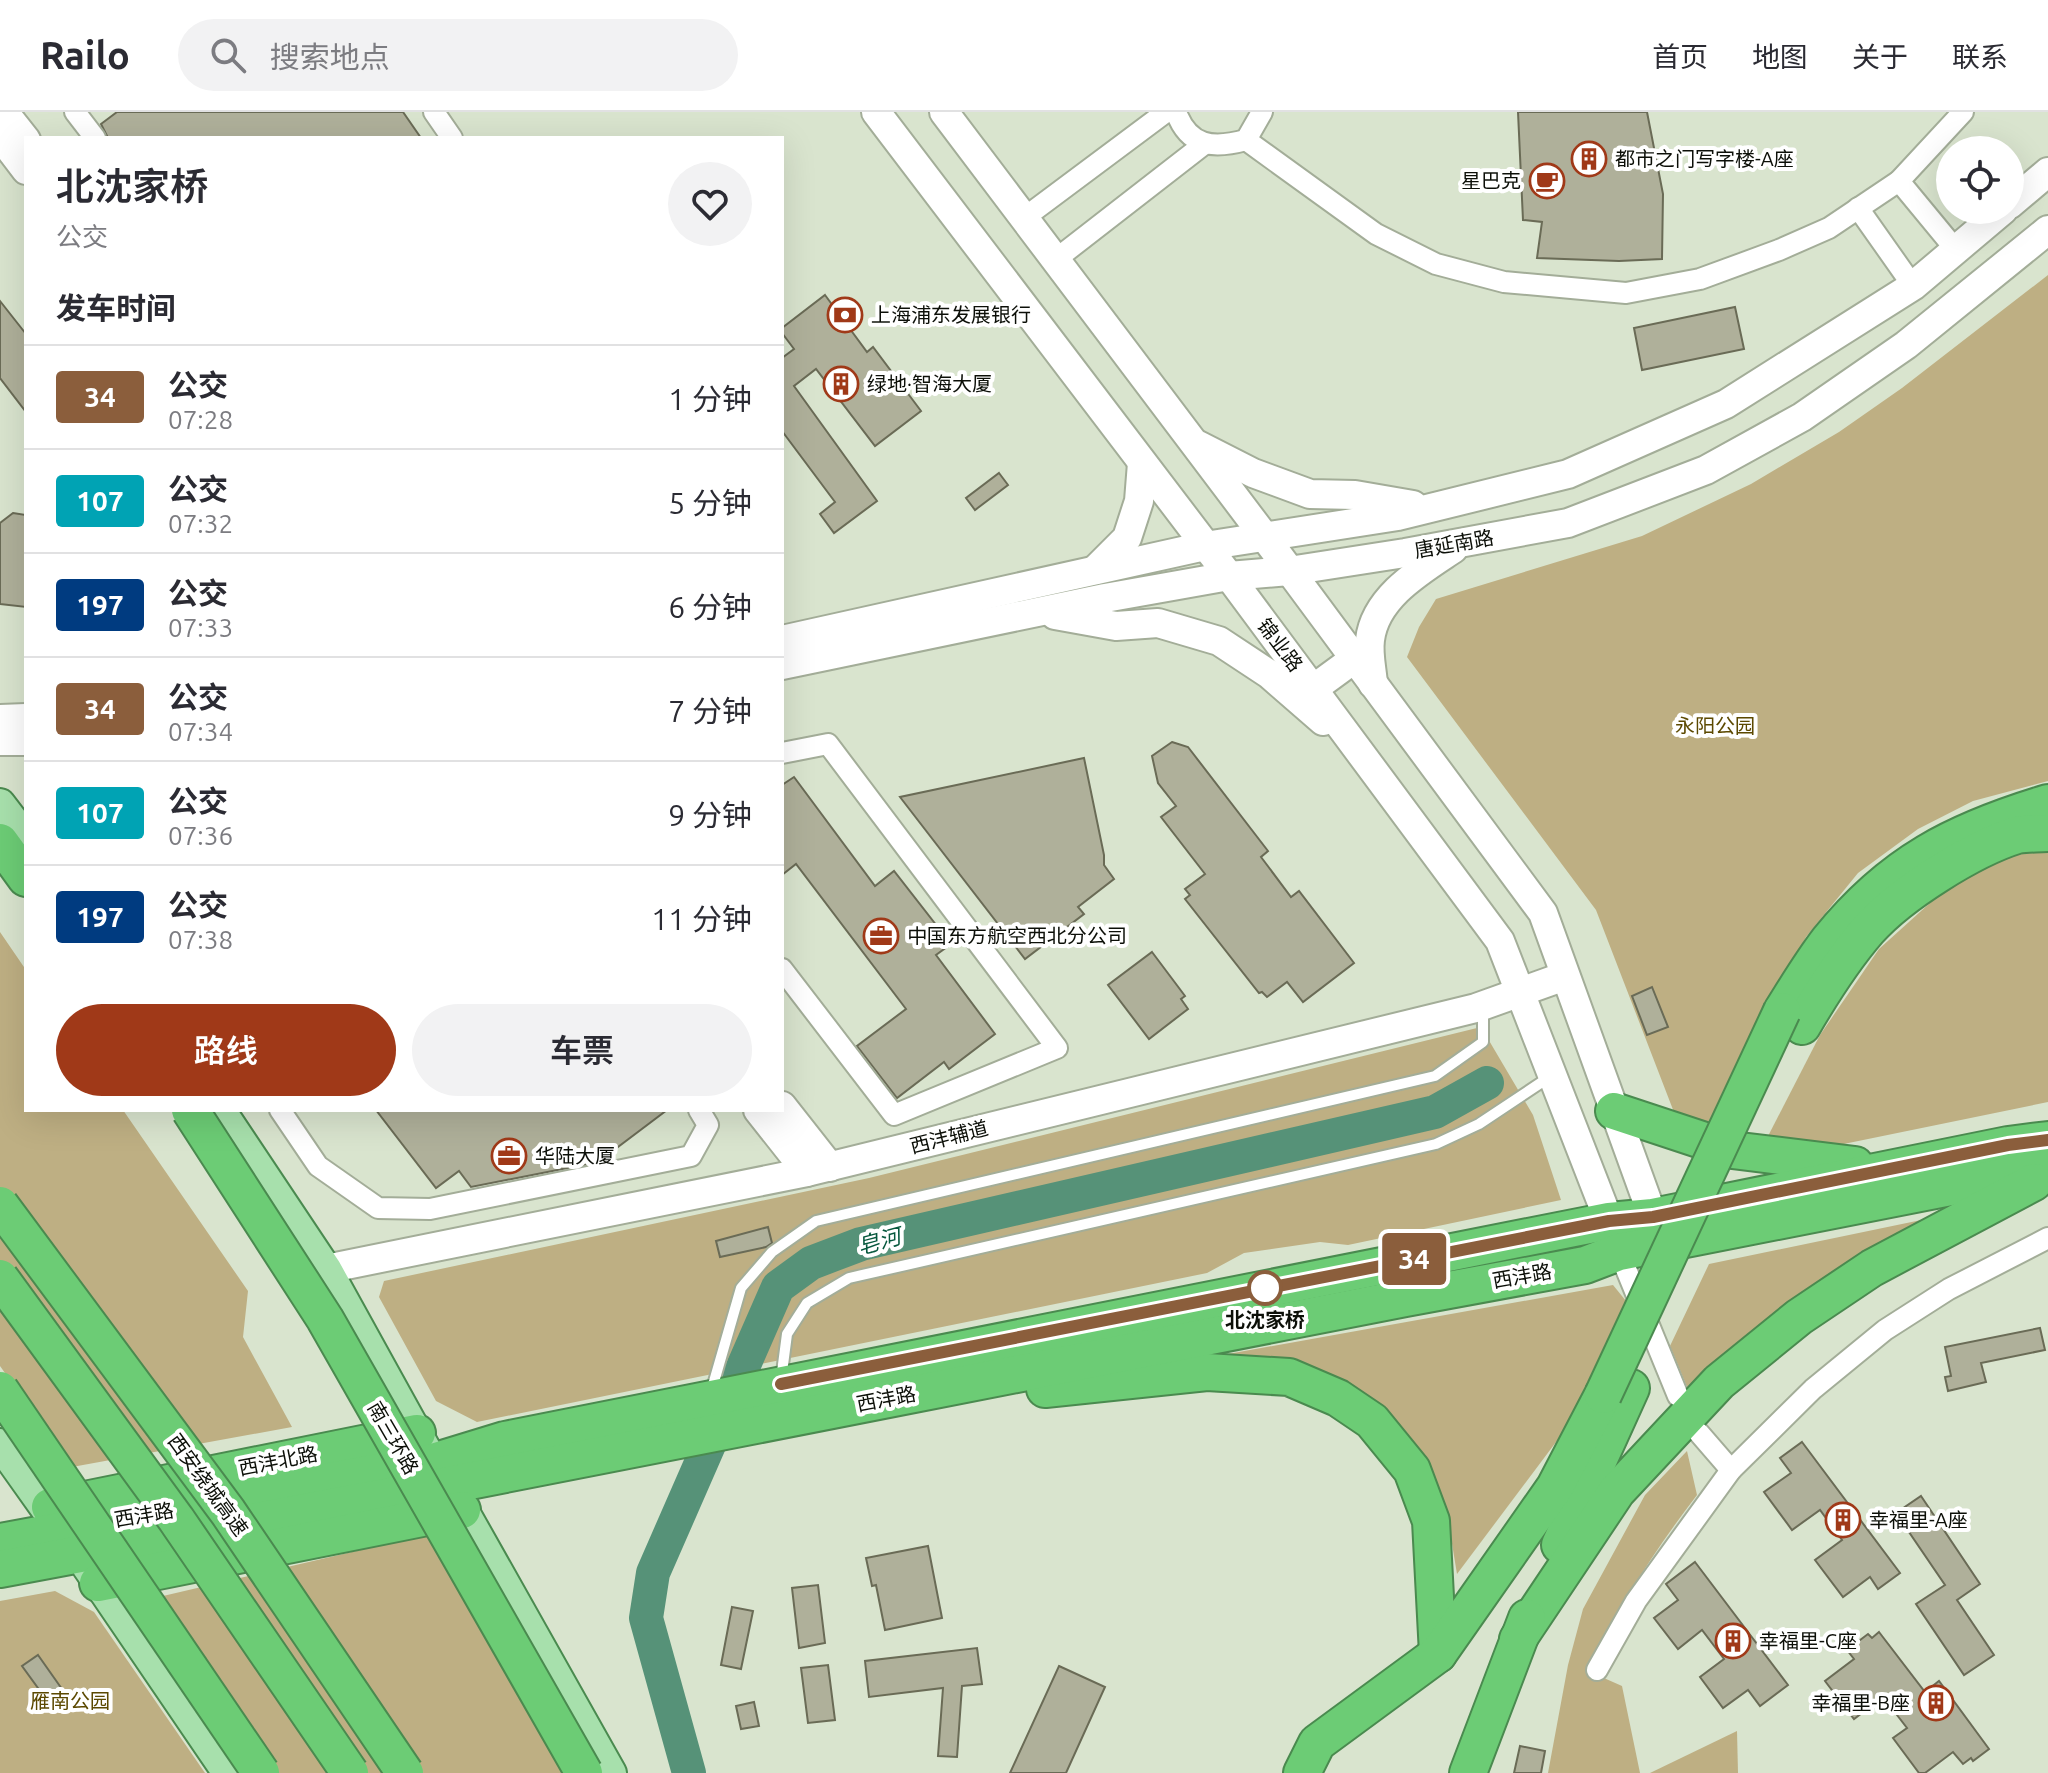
<!DOCTYPE html>
<html lang="zh">
<meta charset="utf-8">
<style>
body{margin:0;font-family:Ubuntu,"Noto Sans SC",sans-serif;background:#f2f2f3;color:#2b2b33;height:100vh;display:flex;flex-direction:column;font-size:30px;white-space:nowrap}
*{box-sizing:border-box;margin:0}
p{font-size:26px;color:#7c7c81}
.icon{flex:none;width:44px;height:44px;fill:none;stroke:currentColor;stroke-width:2;stroke-linecap:round;stroke-linejoin:round}
.map{position:relative;flex:1;overflow:hidden}
.details{position:absolute;left:24px;top:24px;width:760px;height:976px;display:flex;flex-direction:column;background:#fff;border-radius:0px;box-shadow:0 8px 32px #0002}
.details>*{flex:none}
.badge{padding:0 16px;border-radius:6px;font-size:28px;line-height:52px}
.tools{position:absolute;left:1936px;top:24px;display:grid;gap:16px}
.tools a{display:grid;place-items:center;width:88px;height:88px;border-radius:50%;background:#fff;box-shadow:0 8px 32px #0002;font-size:40px}
.map>.badge{position:absolute;translate:-50% -50%;box-shadow:0 0 0 4px #fff}
h2{padding:0 32px;font-size:30px;line-height:72px}
.round{display:grid;place-items:center;flex:none;width:84px;height:84px;border-radius:42px;background:#f2f2f3}
.summary{display:flex;align-items:center;justify-content:space-between;height:136px;padding:0 32px}
h1{font-size:38px;font-weight:600;line-height:60px}
.button{display:flex;gap:16px;margin-top:auto;padding:16px 32px}
.button a{flex:1;height:92px;border-radius:48px;background:#a03918;color:#fff;font-size:32px;font-weight:600;line-height:92px;text-align:center}
.button a+a{background:#f2f2f3;color:#2b2b33}
ul{padding:0;list-style:none}
li{display:flex;align-items:center;gap:24px;height:104px;padding:0 32px;border-top:2px solid #e1e1e2}
li div{flex:1}
li b{display:block;font-size:30px}
li em{font-style:normal}
li .badge{min-width:88px;font-weight:700;text-align:center}
header{display:flex;align-items:center;gap:48px;box-sizing:border-box;height:112px;padding:0 40px;background:#fff;border-bottom:2px solid #e1e1e2}
header strong{font-size:38px}
nav{display:flex;gap:44px;margin-inline-start:auto;font-size:28px}
.search{width:560px;height:72px;background:#f2f2f3;display:flex;align-items:center;gap:20px;box-sizing:border-box;padding:0 28px;border-radius:44px;color:#7c7c81;font-size:30px}
.map>svg:first-child{display:block}
</style>
<header>
<strong>Railo</strong>
<div class="search"><svg class="icon" aria-label="search" viewBox="0 0 24 24"><circle cx="10" cy="10" r="6"/><path d="M15 15l6 6"/></svg>搜索地点</div>
<nav><a>首页</a><a>地图</a><a>关于</a><a>联系</a></nav>
</header>
<div class="map">
<svg width="2048" height="1661" viewBox="0 0 2048 1661">
<rect width="100%" height="100%" fill="#d9e4ce"/>
<!-- green -->
<g fill="#beaf83">
<path d="M 2048,163 L 2048,669 L 1973,689 L 1918,717 L 1858,761 L 1806,825 L 1706,1017 L 1677,1008 L 1596,798 L 1407,545 L 1419,515 L 1436,487 L 1642,424 L 1751,372 L 1839,320 L 1902,276 Z"/>
<path d="M 2028,735 L 2048,736 L 2048,990 L 1829,1035 L 1765,1030 L 1820,923 L 1879,837 L 1951,772 Z"/>
<path d="M 0,820 L 26,858 L 26,998 L 123,998 L 248,1179 L 243,1225 L 292,1315 L 72,1355 L 0,1254 Z"/>
<path d="M 1481,915 L 1533,1003 L 1561,1088 L 1348,1133 L 1320,1130 L 1244,1141 L 1207,1161 L 477,1310 L 436,1289 L 379,1185 L 384,1169 L 869,1066 Z"/>
<path d="M 1926,1107 L 1786,1198 L 1687,1275 L 1670,1234 L 1709,1152 Z"/>
<path d="M 1613,1173 L 1626,1189 L 1571,1310 L 1457,1462 L 1446,1395 L 1421,1346 L 1310,1256 L 1228,1242 Z"/>
<path d="M 1687,1339 L 1697,1383 C 1654,1439 1618,1495 1588,1559 L 1622,1574 L 1640,1661 L 1548,1661 L 1568,1553 L 1583,1497 L 1645,1383 Z"/>
<path d="M 429,1422 L 566,1661 L 278,1661 L 163,1484 Z"/>
<path d="M 55,1479 L 94,1500 L 205,1661 L 0,1661 L 0,1489 Z"/>
<path d="M 1737,1619 L 1738,1661 L 1650,1661 Z"/>
</g>
<g fill="none" stroke-linecap="round" stroke-linejoin="round">
<!-- river -->
<path stroke="#569278" stroke-width="34" d="M 689,1661 L 646,1506 L 653,1461 L 778,1175 L 811,1151 L 861,1132 L 1435,1000 L 1487,971"/>
</g>
<!-- building -->
<g fill="#afb09a" stroke="#6a6b56" stroke-width="2">
<path d="M 117,0 L 403,0 L 421,26 L 108,26 L 101,12 Z"/>
<path d="M 1518,0 L 1647,0 L 1663,82 L 1662,147 L 1619,149 L 1537,146 L 1542,110 L 1523,108 Z"/>
<path d="M 825,183 L 867,240 L 873,235 L 921,299 L 875,334 L 816,257 L 794,274 L 877,389 L 834,421 L 820,402 L 835,390 L 782,319 L 782,246 L 794,237 L 782,221 L 782,216 Z"/>
<path d="M 0,189 L 26,222 L 26,300 L 0,266 Z"/>
<path d="M 1735,195 L 1744,237 L 1642,258 L 1634,216 Z"/>
<path d="M 999,361 L 1008,373 L 975,398 L 966,386 Z"/>
<path d="M 13,401 L 26,403 L 26,495 L 0,492 L 0,411 Z"/>
<path d="M 1172,630 L 1188,635 L 1268,739 L 1261,745 L 1291,785 L 1299,779 L 1354,851 L 1303,890 L 1287,870 L 1267,885 L 1262,880 L 1259,881 L 1185,787 L 1190,783 L 1185,777 L 1205,762 L 1161,705 L 1176,694 L 1158,671 L 1152,644 Z"/>
<path d="M 1084,646 L 1104,743 L 1104,753 L 1114,767 L 1078,795 L 1084,802 L 1025,847 L 900,685 Z"/>
<path d="M 794,665 L 875,774 L 894,759 L 951,832 L 936,843 L 995,922 L 949,957 L 944,950 L 897,986 L 857,934 L 906,897 L 796,752 L 782,763 L 782,673 Z"/>
<path d="M 1152,840 L 1185,884 L 1181,887 L 1188,897 L 1149,927 L 1108,873 Z"/>
<path d="M 1652,875 L 1668,915 L 1647,923 L 1632,884 Z"/>
<path d="M 376,998 L 667,998 L 598,1050 L 471,1075 L 459,1059 L 436,1076 Z"/>
<path d="M 768,1115 L 772,1131 L 766,1135 L 720,1145 L 716,1129 Z"/>
<path d="M 2040,1216 L 2045,1238 L 1981,1251 L 1986,1270 L 1948,1279 L 1945,1265 L 1951,1264 L 1945,1235 Z"/>
<path d="M 1802,1330 L 1900,1461 L 1878,1477 L 1870,1465 L 1843,1485 L 1815,1448 L 1842,1428 L 1820,1398 L 1792,1418 L 1764,1380 L 1791,1361 L 1780,1346 Z"/>
<path d="M 1921,1384 L 1980,1472 L 1957,1488 L 1994,1543 L 1964,1563 L 1916,1492 L 1945,1473 L 1896,1401 Z"/>
<path d="M 928,1434 L 942,1506 L 885,1518 L 876,1473 L 872,1474 L 866,1446 Z"/>
<path d="M 1695,1450 L 1788,1573 L 1760,1594 L 1748,1578 L 1723,1596 L 1700,1565 L 1724,1547 L 1702,1518 L 1678,1537 L 1654,1506 L 1678,1488 L 1666,1472 Z"/>
<path d="M 818,1473 L 825,1531 L 799,1536 L 792,1476 Z"/>
<path d="M 732,1495 L 753,1499 L 741,1557 L 721,1553 Z"/>
<path d="M 1879,1520 L 1925,1580 L 1939,1569 L 1989,1637 L 1973,1649 L 1971,1646 L 1963,1652 L 1953,1640 L 1925,1661 L 1919,1661 L 1893,1626 L 1907,1616 L 1883,1585 L 1854,1607 L 1825,1569 L 1854,1547 L 1847,1538 L 1868,1522 L 1872,1526 Z"/>
<path d="M 977,1536 L 982,1572 L 962,1574 L 957,1645 L 938,1644 L 943,1576 L 869,1585 L 865,1549 Z"/>
<path d="M 38,1543 L 69,1587 L 54,1598 L 22,1554 Z"/>
<path d="M 828,1553 L 835,1608 L 808,1611 L 801,1556 Z"/>
<path d="M 1059,1554 L 1105,1575 L 1066,1661 L 1010,1661 Z"/>
<path d="M 754,1590 L 759,1614 L 741,1617 L 736,1594 Z"/>
<path d="M 1520,1634 L 1545,1639 L 1541,1661 L 1514,1661 Z"/>
</g>
<g fill="none" stroke-linecap="round" stroke-linejoin="round">
<!-- lane casing -->
<g stroke="#a3ad98" stroke-width="14">
<g id="lane">
<path d="M 781,1268 L 787,1222 L 807,1191 L 849,1166 L 1436,1032 L 1479,1012 L 1551,964"/>
<path d="M 711,1280 L 741,1176 L 772,1140 L 816,1109 L 1435,964 L 1483,930 L 1483,898"/>
</g>
</g>
<!-- street casing -->
<g stroke="#a3ad98" stroke-width="24">
<g id="street">
<path d="M 75,0 L 95,26"/>
<path d="M 434,0 L 452,26"/>
<path d="M 1176,0 C 1189,35 1213,37 1246,28 L 1262,0"/>
<path d="M 1246,28 L 1376,122 L 1436,152 L 1504,170 L 1626,181 L 1700,167 L 1779,138 L 1829,116 L 1899,69 L 1963,0"/>
<path d="M 1899,69 L 1956,138"/>
<path d="M 1858,96 L 1913,174"/>
<path d="M 1024,106 L 1166,0"/>
<path d="M 1055,148 L 1203,33"/>
<path d="M 782,641 L 828,632 L 1057,936 L 894,1003 L 782,857"/>
<path d="M 280,998 L 318,1054 L 378,1096 L 430,1097 L 691,1044 L 708,1013 L 699,998"/>
<path d="M 1619,1140 L 1678,1284"/>
<path d="M 1699,1321 L 1731,1358"/>
<path d="M 1597,1558 L 1636,1489 L 1731,1358 L 1813,1277 L 1885,1218 L 1949,1177 L 2048,1126"/>
</g>
</g>
<!-- secondary casing -->
<g stroke="#a3ad98" stroke-width="32">
<g id="secondary">
<path d="M 4,0 L 26,28"/>
<path d="M 876,0 L 1229,464 L 1500,829 L 1609,1109"/>
<path d="M 944,0 L 1264,424 L 1543,801 L 1653,1105"/>
<path d="M 0,24 L 26,58"/>
<path d="M 2010,92 L 2048,60"/>
<path d="M 1198,333 L 1253,361 L 1310,382 L 1355,383 L 1413,393"/>
<path d="M 1095,458 L 1127,426 L 1139,389 L 1142,351"/>
<path d="M 1055,503 L 1116,514 L 1158,511 L 1219,529 L 1269,562 L 1323,609"/>
<path d="M 782,528 L 1205,434 L 1398,404 L 1568,362 L 1726,292 L 1913,174 L 2003,98"/>
<path d="M 782,553 L 1105,486 L 1229,464 L 1289,459 L 1405,441 L 1568,411 L 1706,358 L 1802,305 L 1906,233 L 2048,118"/>
<path d="M 1373,572 C 1372,558 1368,542 1370,528 C 1375,485 1420,459 1453,437"/>
<path d="M 1313,577 L 1354,547"/>
<path d="M 0,607 L 26,606"/>
<path d="M 0,629 L 26,629"/>
<path d="M 782,994 L 830,1055"/>
<path d="M 758,998 L 807,1060"/>
<path d="M 326,1157 L 807,1060 L 1476,896 L 1565,864"/>
</g>
</g>
<!-- primary casing -->
<g stroke="#4a8a4f" stroke-width="34">
<g id="primary">
<path d="M 0,692 L 26,726"/>
<path d="M 220,998 L 326,1157 L 427,1340"/>
<path d="M 0,1332 L 59,1415"/>
<path d="M 451,1377 L 611,1661"/>
<path d="M 87,1454 L 228,1661"/>
</g>
</g>
<!-- highway casing -->
<g stroke="#4a8a4f" stroke-width="40">
<g id="highway">
<path d="M 0,730 L 26,766"/>
<path d="M 1782,899 C 1797,875 1812,850 1829,828 C 1891,751 1955,719 2048,691"/>
<path d="M 1802,914 C 1822,880 1842,848 1868,818 C 1900,782 1972,737 2017,723 C 2027,721 2038,722 2048,721"/>
<path d="M 1614,999 L 1732,1038 L 1855,1053"/>
<path d="M 1045,1277 L 1207,1260 L 1289,1265 L 1338,1286 L 1372,1309 L 1412,1358 L 1431,1409 L 1438,1542"/>
<path d="M 50,1395 L 417,1321"/>
<path d="M 0,1430 L 433,1350 L 505,1328 L 1609,1109 L 1653,1105 L 2008,1033 L 2048,1028"/>
<path d="M 1560,1433 L 1631,1276"/>
<path d="M 0,1457 L 449,1373 L 1405,1186 L 1585,1153 L 1619,1140 L 2048,1056"/>
<path d="M 98,1471 L 462,1398"/>
<path d="M 1518,1527 L 1617,1379 L 1719,1270 L 1799,1205 L 1872,1156 L 2034,1070"/>
<path d="M 1302,1661 L 1317,1631 L 1438,1542 L 1555,1375 L 1603,1283"/>
<path d="M 1468,1661 L 1527,1506"/>
</g>
</g>
<!-- lane -->
<use href="#lane" stroke="#fff" stroke-width="10"/>
<!-- street -->
<use href="#street" stroke="#fff" stroke-width="20"/>
<!-- secondary -->
<use href="#secondary" stroke="#fff" stroke-width="28"/>
<!-- primary -->
<use href="#primary" stroke="#a7e0ac" stroke-width="30"/>
<!-- highway -->
<use href="#highway" stroke="#6ccc75" stroke-width="36"/>
<!-- highway-bridge casing -->
<g stroke="#4a8a4f" stroke-width="40" stroke-linecap="butt">
<g id="highway-bridge">
<path d="M 190,998 L 325,1207 L 584,1661"/>
<path d="M 0,1093 L 228,1400 L 405,1661"/>
<path d="M 0,1166 L 176,1407 L 350,1661"/>
<path d="M 0,1278 L 261,1661"/>
<path d="M 1603,1283 L 1782,899"/>
</g>
</g>
<!-- highway-bridge -->
<use href="#highway-bridge" stroke="#6ccc75" stroke-width="36"/>
</g>
<g fill="none" stroke-linecap="round" stroke-linejoin="round">
<!-- line casing -->
<g stroke="#fff" stroke-width="18">
<path id="line" d="M 781,1272 L 1609,1109 L 1653,1105 L 2008,1033 L 2048,1028"/>
</g>
<!-- line -->
<use href="#line" stroke="#8b5e3c" stroke-width="12"/>
</g>
<!-- icons -->
<defs>
<g id="building-ring" transform="scale(1.8)"><circle r="9.5" fill="#fff" stroke="#a03918" stroke-width="1.5"/><path d="M-4-6H4V6H1V3H-1V6H-4ZM-2.5-4.3h1.7v1.8h-1.7ZM.8-4.3h1.7v1.8H.8ZM-2.5-1h1.7V.8h-1.7ZM.8-1h1.7V.8H.8Z" fill="#a03918"/></g>
<g id="cafe-ring" transform="scale(1.8)"><circle r="9.5" fill="#fff" stroke="#a03918" stroke-width="1.5"/><path d="M-5.5-4.5H6V0H3Q3 3.5 0 3.5H-2.5Q-5.5 3.5-5.5 0ZM3-3.2v2h1.7v-2ZM-6 4.5H4V6H-6Z" fill="#a03918"/></g>
<g id="bank-ring" transform="scale(1.8)"><circle r="9.5" fill="#fff" stroke="#a03918" stroke-width="1.5"/><path d="M-6-4H6V4H-6ZM0-2.3a2.3 2.3 0 1 0 0 4.6a2.3 2.3 0 1 0 0-4.6Z" fill="#a03918"/></g>
<g id="office-ring" transform="scale(1.8)"><circle r="9.5" fill="#fff" stroke="#a03918" stroke-width="1.5"/><path d="M-6-3h4V-5.5h4V-3h4V5H-6ZM-1-4.5V-3h2v-1.5ZM-6 0V1H6V0Z" fill="#a03918"/></g>
</defs>
<g fill-rule="evenodd">
<use href="#building-ring" x="1589" y="47"/>
<use href="#cafe-ring" x="1547" y="69"/>
<use href="#bank-ring" x="845" y="203"/>
<use href="#building-ring" x="841" y="272"/>
<use href="#office-ring" x="881" y="824"/>
<use href="#office-ring" x="509" y="1044"/>
<use href="#building-ring" x="1843" y="1408"/>
<use href="#building-ring" x="1733" y="1529"/>
<use href="#building-ring" x="1936" y="1591"/>
</g>
<!-- markers -->
<circle fill="#fff" stroke="#8b5e3c" stroke-width="4" cx="1265" cy="1176" r="16"/>
<g text-anchor="middle" stroke-width="8" stroke-linejoin="round" paint-order="stroke">
<!-- poi labels -->
<g font-size="20" fill="#0c0f08" stroke="#fff" text-anchor="start">
<text x="1615" y="54">都市之门写字楼-A座</text>
<text x="1521" y="76" text-anchor="end">星巴克</text>
<text x="871" y="210">上海浦东发展银行</text>
<text x="867" y="279">绿地·智海大厦</text>
<text x="907" y="831">中国东方航空西北分公司</text>
<text x="535" y="1051">华陆大厦</text>
<text x="1869" y="1415">幸福里-A座</text>
<text x="1759" y="1536">幸福里-C座</text>
<text x="1910" y="1598" text-anchor="end">幸福里-B座</text>
</g>
<!-- street labels -->
<g font-size="20" fill="#0c0f08" stroke="#fff">
<text transform="translate(1454 432) rotate(-10)" y="7">唐延南路</text>
<text transform="translate(1280 533) rotate(53)" y="7">锦业路</text>
<text transform="translate(949 1025) rotate(-14)" y="7">西沣辅道</text>
<text transform="translate(1522 1164) rotate(-10)" y="7">西沣路</text>
<text transform="translate(886 1287) rotate(-11)" y="7">西沣路</text>
<text transform="translate(393 1326) rotate(60)" y="7">南三环路</text>
<text transform="translate(278 1349) rotate(-11)" y="7">西沣北路</text>
<text transform="translate(208 1373) rotate(54)" y="7">西安绕城高速</text>
<text transform="translate(144 1403) rotate(-10)" y="7">西沣路</text>
</g>
<!-- park labels -->
<g font-size="20" fill="#5c4901" stroke="#fff">
<text x="1715" y="621">永阳公园</text>
<text x="70" y="1596">雁南公园</text>
</g>
<!-- stop labels -->
<g font-size="20" font-weight="bold" fill="#0c0f08" stroke="#fff">
<text x="1265" y="1215">北沈家桥</text>
</g>
<!-- water labels -->
<g font-size="22" font-style="italic" fill="#06583d" stroke="#fff">
<text transform="translate(879 1129) rotate(-15)" y="8">皂河</text>
</g>
</g>
</svg>
<div class="tools">
<a><svg class="icon" aria-label="locate" viewBox="0 0 24 24"><circle cx="12" cy="12" r="6"/><path d="M12 2v4M12 18v4M2 12h4M18 12h4"/></svg></a>
</div>
<b class="badge" style="left:1414px;top:1147px;background:#8b5e3c;color:#fff">34</b>
<section class="details">
<div class="summary"><div><h1>北沈家桥</h1><p>公交</p></div><a class="round"><svg class="icon" aria-label="heart" viewBox="0 0 24 24"><path d="M12 20l-8-8c-3-5 5-10 8-4 3-6 11-1 8 4z"/></svg></a></div>
<h2>发车时间</h2>
<ul>
<li><span class="badge" style="background:#8b5e3c;color:#fff">34</span><div><b>公交</b><p>07:28</p></div><em>1 分钟</em></li>
<li><span class="badge" style="background:#00a3b4;color:#fff">107</span><div><b>公交</b><p>07:32</p></div><em>5 分钟</em></li>
<li><span class="badge" style="background:#003b80;color:#fff">197</span><div><b>公交</b><p>07:33</p></div><em>6 分钟</em></li>
<li><span class="badge" style="background:#8b5e3c;color:#fff">34</span><div><b>公交</b><p>07:34</p></div><em>7 分钟</em></li>
<li><span class="badge" style="background:#00a3b4;color:#fff">107</span><div><b>公交</b><p>07:36</p></div><em>9 分钟</em></li>
<li><span class="badge" style="background:#003b80;color:#fff">197</span><div><b>公交</b><p>07:38</p></div><em>11 分钟</em></li>
</ul>
<div class="button"><a>路线</a><a>车票</a></div>
</section>
</div>
